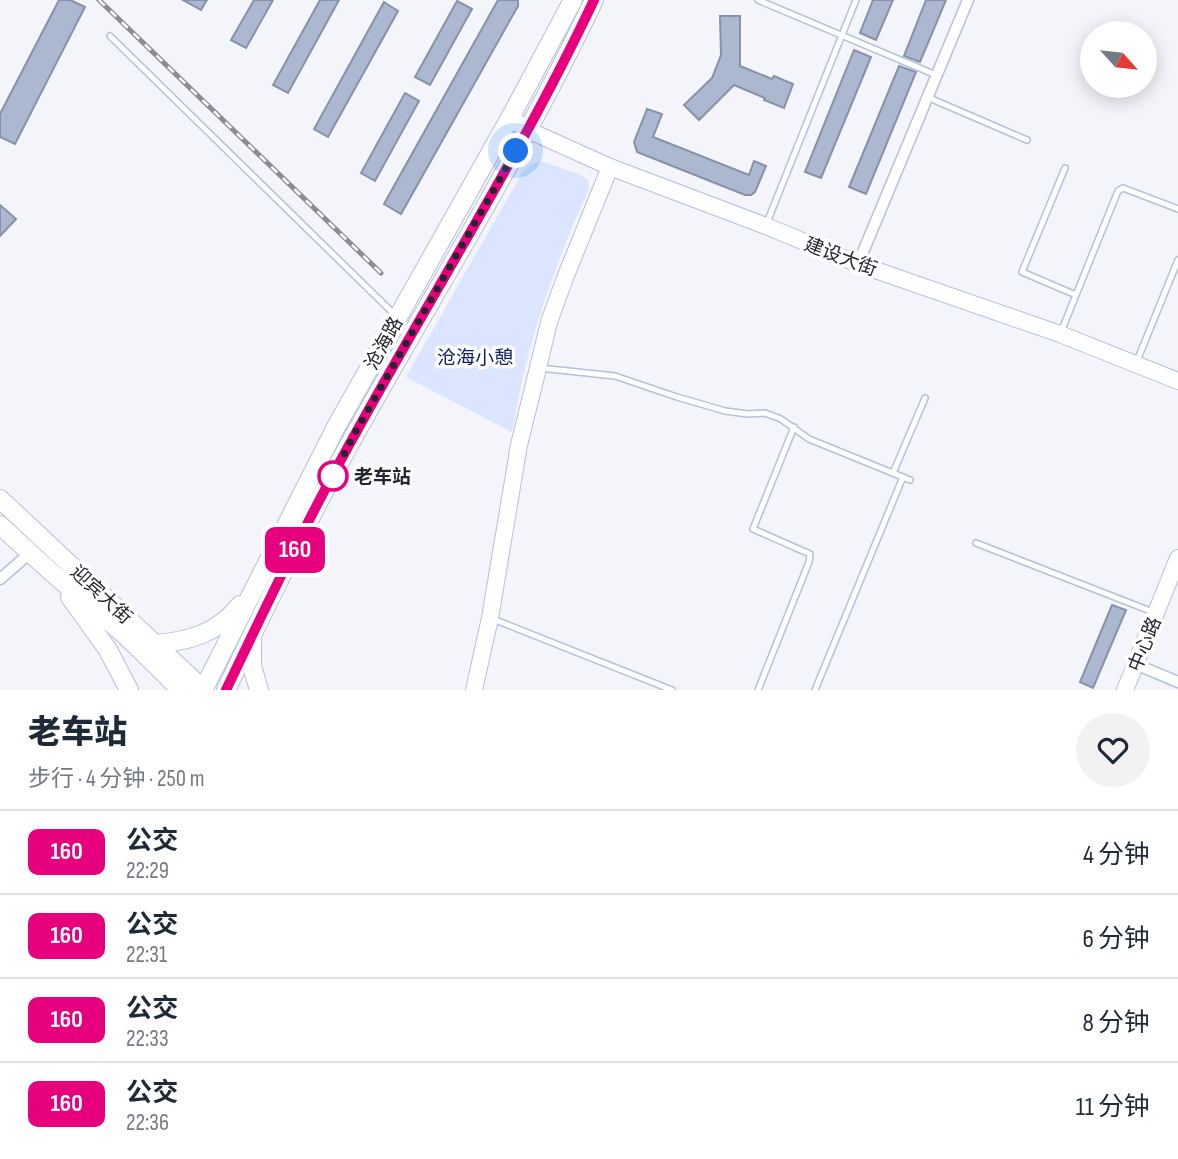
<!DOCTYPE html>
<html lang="zh">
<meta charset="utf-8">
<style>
body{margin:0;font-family:"Sofia Sans Condensed","Noto Sans SC",sans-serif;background:#f2f2f3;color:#1f2937;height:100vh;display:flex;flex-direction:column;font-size:26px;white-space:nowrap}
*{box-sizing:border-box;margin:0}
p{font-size:23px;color:#747a83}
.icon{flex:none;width:38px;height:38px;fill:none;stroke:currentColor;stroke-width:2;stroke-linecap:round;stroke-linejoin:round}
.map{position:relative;height:690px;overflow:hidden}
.panel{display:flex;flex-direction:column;background:#fff;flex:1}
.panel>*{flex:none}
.badge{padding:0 14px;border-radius:10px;font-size:24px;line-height:46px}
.needle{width:46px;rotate:117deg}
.tools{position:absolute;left:1080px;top:21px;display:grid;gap:14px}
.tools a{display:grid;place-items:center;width:77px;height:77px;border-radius:50%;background:#fff;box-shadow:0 4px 18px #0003;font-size:35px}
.you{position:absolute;width:35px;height:35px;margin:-18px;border:5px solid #fff;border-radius:50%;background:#1a73e8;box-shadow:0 0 0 10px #1a73e833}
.map>.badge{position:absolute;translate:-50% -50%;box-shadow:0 0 0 4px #fff}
.round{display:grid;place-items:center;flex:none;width:74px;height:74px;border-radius:37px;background:#f2f2f3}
.head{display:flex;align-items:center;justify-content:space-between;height:119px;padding:0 28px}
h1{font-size:33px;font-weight:800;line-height:52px}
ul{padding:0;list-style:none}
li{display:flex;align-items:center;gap:21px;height:84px;padding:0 28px;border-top:2px solid #e0e1e3}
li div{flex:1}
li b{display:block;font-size:26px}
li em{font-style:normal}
li .badge{min-width:77px;font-weight:700;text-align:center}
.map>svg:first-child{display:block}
</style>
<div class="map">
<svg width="1178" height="690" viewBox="0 0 1178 690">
<rect width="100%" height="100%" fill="#f3f5fa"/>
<!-- green -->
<path fill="#dbe5ff" d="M 541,161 L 582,175 L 588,180 L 589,189 C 565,241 544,296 529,352 C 522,378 517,405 512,432 L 406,377 L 522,173 L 530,165 Z"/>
<!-- building -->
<g fill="#acb7d0" stroke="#8791aa" stroke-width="2">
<path d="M 59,0 L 70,0 L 85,7 L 15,144 L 0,137 L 0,114 Z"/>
<path d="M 183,0 L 207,0 L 201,10 Z"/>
<path d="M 254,0 L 273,0 L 246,48 L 231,40 Z"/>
<path d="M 320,0 L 339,0 L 288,93 L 273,85 Z"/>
<path d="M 498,0 L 518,0 L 518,6 L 401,214 L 384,204 Z"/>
<path d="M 873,0 L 893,0 L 876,40 L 860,33 Z"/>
<path d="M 926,0 L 946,0 L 920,62 L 904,56 Z"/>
<path d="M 457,1 L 472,9 L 430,85 L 415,77 Z"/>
<path d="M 384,2 L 398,11 L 328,137 L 314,129 Z"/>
<path d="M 720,16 L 740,16 L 740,66 L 772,79 L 774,76 L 793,84 L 784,108 L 764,100 L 765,98 L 734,85 L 699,120 L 684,105 L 712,78 L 721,55 Z"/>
<path d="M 854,50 L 871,57 L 821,178 L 805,172 Z"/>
<path d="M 899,66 L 916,72 L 866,194 L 849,187 Z"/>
<path d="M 405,93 L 419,101 L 375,181 L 361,173 Z"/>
<path d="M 647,109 L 662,114 L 653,137 L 749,175 L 754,161 L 766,166 L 755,192 L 751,195 L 745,195 L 637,152 L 634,142 Z"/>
<path d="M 0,205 L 16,219 L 0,236 Z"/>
<path d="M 1112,605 L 1126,610 L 1093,688 L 1080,682 Z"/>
</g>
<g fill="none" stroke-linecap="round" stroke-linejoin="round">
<!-- lane casing -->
<g stroke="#b6c0db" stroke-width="8">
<g id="lane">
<path d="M 758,0 L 936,75"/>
<path d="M 110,36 L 395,315"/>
<path d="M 927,97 L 1027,140"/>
<path d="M 1065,168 L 1022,272 L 1076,295"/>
<path d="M 766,225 L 856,0"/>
<path d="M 1061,332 L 1118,191 L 1123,188 L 1178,209"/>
<path d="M 1137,361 L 1178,260"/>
<path d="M 540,368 L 615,376 L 677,397 L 725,411 L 748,414 L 765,413 L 781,419 L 809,439 L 910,480"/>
<path d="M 893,473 L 925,398"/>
<path d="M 976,543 L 1153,612"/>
<path d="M 493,619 L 672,690"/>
<path d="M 758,690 L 809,562 L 810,554 L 753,529 L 794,427"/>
<path d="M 815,690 L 903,477"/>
</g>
</g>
<!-- street casing -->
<g stroke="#b6c0db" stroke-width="13">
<g id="street">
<path d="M 858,264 L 968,0"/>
<path d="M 0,579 L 30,553"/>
<path d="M 1135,664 L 1178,682"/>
</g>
</g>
<!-- secondary casing -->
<g stroke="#b6c0db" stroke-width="18">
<g id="secondary">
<path d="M 510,118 L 528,130 L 610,167 L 766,226 L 858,264 L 1060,334 L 1178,381"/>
<path d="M 474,690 L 490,618 L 519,445 L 538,368 L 549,322 L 565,278 L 610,167"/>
<path d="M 1125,690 L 1178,558"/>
</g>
</g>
<!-- primary casing -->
<g stroke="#b6c0db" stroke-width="20">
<g id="primary">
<path d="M 0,499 L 204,690"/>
<path d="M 0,525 L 51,572 L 126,636 L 181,690"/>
<path d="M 70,597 L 108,650 L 129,690"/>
<path d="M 252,642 L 252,666 L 259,690"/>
<path d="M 156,644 C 190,641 218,633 240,605"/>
<path d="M 203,690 L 336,427 L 510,118 L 573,0"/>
<path d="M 226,690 C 268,602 310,514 358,429 C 438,286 524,148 594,0"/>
</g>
</g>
<!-- lane -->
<use href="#lane" stroke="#fff" stroke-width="5"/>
<!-- street -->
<use href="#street" stroke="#fff" stroke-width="10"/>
<!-- secondary -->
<use href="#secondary" stroke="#fff" stroke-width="16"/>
<!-- primary -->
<use href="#primary" stroke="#fff" stroke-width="18"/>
<!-- rail casing -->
<g stroke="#8a8d95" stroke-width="5">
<path id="rail" d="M 99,0 L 381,273"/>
</g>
<!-- rail -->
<use href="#rail" stroke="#fff" stroke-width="2.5" stroke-dasharray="8" stroke-linecap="butt"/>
</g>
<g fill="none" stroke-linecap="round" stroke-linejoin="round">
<!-- line casing -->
<g stroke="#fff" stroke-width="16">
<path id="line" d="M 226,690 C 268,602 310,514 358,429 C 437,286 524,148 594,0"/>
</g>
<!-- line -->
<use href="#line" stroke="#e6007e" stroke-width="10"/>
<!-- walk -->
<path stroke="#222630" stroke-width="7" stroke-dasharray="0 12.6" d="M 333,476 L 356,431 L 516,151"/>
</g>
<!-- markers -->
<circle fill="#fff" stroke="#e6007e" stroke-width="3.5" cx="333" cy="476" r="14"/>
<g text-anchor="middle" stroke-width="7" stroke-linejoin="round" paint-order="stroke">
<!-- street labels -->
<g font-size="19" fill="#222630" stroke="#fff">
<text transform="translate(841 256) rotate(21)" y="7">建设大街</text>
<text transform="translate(383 343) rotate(-61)" y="7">沧海路</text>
<text transform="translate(102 594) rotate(43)" y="7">迎宾大街</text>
<text transform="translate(1144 644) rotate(-68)" y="7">中心路</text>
</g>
<!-- park labels -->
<g font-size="19" fill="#122066" stroke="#fff">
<text x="475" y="364">沧海小憩</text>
</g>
<!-- stop labels -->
<g font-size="19" font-weight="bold" fill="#222630" stroke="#fff" text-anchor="start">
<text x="354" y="483">老车站</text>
</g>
</g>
</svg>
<div class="tools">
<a><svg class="needle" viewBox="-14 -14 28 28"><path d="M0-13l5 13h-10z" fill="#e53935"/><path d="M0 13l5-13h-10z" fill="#747a83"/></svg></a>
</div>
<div class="you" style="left:516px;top:151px"></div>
<b class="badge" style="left:295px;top:550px;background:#e6007e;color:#fff">160</b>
</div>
<section class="panel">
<div class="head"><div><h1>老车站</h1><p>步行 · 4 分钟 · 250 m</p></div><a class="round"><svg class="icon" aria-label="heart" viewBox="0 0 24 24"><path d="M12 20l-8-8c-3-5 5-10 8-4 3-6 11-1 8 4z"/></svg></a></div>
<ul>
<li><span class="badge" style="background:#e6007e;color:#fff">160</span><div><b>公交</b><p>22:29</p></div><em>4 分钟</em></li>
<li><span class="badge" style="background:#e6007e;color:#fff">160</span><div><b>公交</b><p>22:31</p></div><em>6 分钟</em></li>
<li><span class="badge" style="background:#e6007e;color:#fff">160</span><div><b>公交</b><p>22:33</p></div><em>8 分钟</em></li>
<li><span class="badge" style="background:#e6007e;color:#fff">160</span><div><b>公交</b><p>22:36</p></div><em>11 分钟</em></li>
</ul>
</section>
